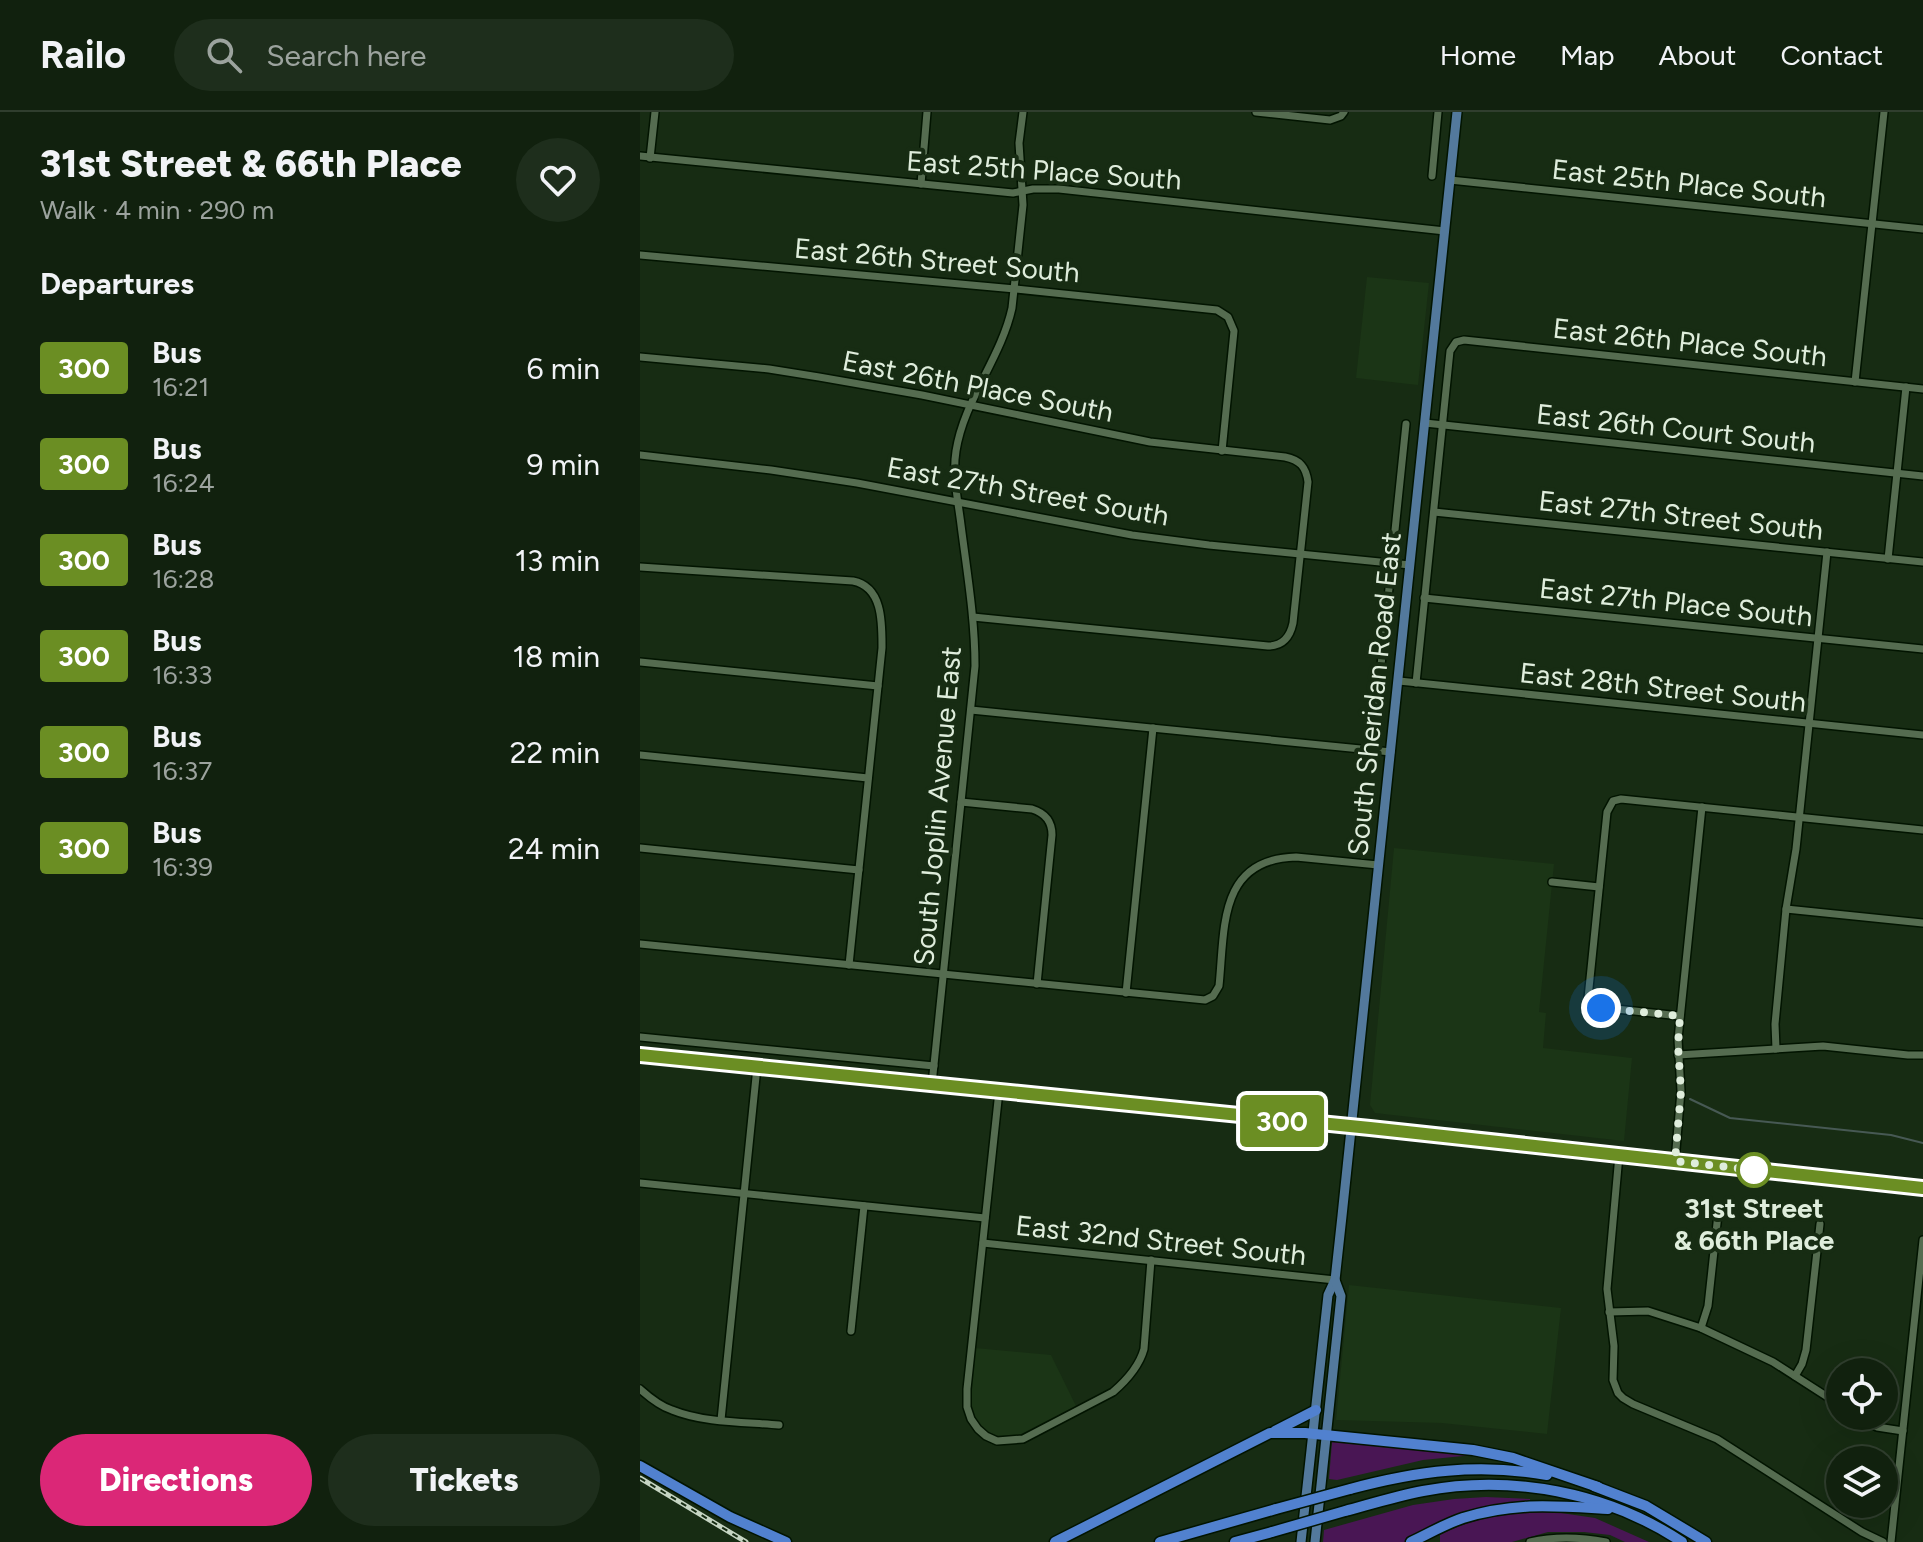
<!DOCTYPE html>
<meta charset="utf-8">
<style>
body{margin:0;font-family:Figtree,sans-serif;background:#1e2e1c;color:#f1f3f6;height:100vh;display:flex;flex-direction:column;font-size:30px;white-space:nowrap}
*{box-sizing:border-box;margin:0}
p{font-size:26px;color:#9ca39e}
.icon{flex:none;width:44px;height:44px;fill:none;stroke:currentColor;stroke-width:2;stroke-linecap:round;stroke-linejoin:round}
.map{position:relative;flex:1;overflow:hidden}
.drawer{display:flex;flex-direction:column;background:#11210e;width:640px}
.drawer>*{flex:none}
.badge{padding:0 16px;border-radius:6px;font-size:28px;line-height:52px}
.controls{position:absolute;left:1186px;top:1246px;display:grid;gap:16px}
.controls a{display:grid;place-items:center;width:72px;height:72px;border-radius:50%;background:#11210e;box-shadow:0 8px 32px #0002,0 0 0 2px #303e2e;font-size:40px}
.you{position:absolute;width:40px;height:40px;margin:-20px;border:6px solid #fff;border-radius:50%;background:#1a73e8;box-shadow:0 0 0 12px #1a73e833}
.map>.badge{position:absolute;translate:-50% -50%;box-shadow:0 0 0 4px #fff}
h2{padding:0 40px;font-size:30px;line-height:72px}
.round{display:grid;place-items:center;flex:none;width:84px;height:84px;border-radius:42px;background:#1e2e1c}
.head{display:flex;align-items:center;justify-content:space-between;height:136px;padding:0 40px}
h1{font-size:38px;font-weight:800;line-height:60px}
.button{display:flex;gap:16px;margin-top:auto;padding:16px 40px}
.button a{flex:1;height:92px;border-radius:48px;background:#db2777;color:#fff;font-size:32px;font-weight:800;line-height:92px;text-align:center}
.button a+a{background:#1e2e1c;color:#f1f3f6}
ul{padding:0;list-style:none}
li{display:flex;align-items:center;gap:24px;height:96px;padding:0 40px}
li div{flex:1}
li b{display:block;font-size:30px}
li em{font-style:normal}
li .badge{min-width:88px;font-weight:700;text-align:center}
header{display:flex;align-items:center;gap:48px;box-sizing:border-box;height:112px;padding:0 40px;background:#11210e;border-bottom:2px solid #303e2e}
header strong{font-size:38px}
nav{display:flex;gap:44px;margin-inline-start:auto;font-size:28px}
.search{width:560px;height:72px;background:#1e2e1c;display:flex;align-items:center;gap:20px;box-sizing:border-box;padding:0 28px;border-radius:44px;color:#9ca39e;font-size:30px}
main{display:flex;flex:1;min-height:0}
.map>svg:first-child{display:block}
</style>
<header>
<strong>Railo</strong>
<div class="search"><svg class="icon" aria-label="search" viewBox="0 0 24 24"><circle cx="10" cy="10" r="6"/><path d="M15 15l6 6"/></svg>Search here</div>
<nav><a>Home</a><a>Map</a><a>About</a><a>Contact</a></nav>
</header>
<main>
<section class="drawer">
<div class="head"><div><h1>31st Street &amp; 66th Place</h1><p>Walk · 4 min · 290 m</p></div><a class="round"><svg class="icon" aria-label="heart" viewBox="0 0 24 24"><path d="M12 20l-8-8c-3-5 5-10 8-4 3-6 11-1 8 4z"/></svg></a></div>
<h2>Departures</h2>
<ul>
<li><span class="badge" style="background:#6b8e23;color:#fff">300</span><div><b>Bus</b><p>16:21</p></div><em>6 min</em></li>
<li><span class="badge" style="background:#6b8e23;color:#fff">300</span><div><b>Bus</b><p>16:24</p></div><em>9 min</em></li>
<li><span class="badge" style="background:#6b8e23;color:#fff">300</span><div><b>Bus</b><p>16:28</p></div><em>13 min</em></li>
<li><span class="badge" style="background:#6b8e23;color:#fff">300</span><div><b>Bus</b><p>16:33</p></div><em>18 min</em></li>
<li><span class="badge" style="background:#6b8e23;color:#fff">300</span><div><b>Bus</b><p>16:37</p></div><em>22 min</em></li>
<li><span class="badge" style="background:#6b8e23;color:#fff">300</span><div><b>Bus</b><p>16:39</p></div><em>24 min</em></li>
</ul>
<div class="button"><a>Directions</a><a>Tickets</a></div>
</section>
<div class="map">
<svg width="1283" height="1430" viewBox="0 0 1283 1430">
<rect width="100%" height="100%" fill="#172c13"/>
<!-- built -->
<g fill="#1b3516">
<path d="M 727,165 L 789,171 L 778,273 L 716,266 Z"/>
<path d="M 754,736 L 914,752 L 899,900 L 906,901 L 903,936 L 992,946 L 984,1029 L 735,1001 L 730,993 Z"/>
<path d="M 709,1173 L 921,1196 L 907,1322 L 802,1311 L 696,1308 Z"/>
<path d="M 335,1236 L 411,1243 L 436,1294 L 379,1323 L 359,1324 L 349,1321 L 341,1315 L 335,1306 L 330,1293 Z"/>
</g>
<!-- green -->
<g fill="#491654">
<path d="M 696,1327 L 832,1341 L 833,1343 L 783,1348 L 697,1368 L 689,1367 L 692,1330 Z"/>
<path d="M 846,1385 L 890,1387 L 890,1390 L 783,1421 L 765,1430 L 683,1430 L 684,1418 L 773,1393 L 814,1387 Z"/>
<path d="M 901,1398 L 955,1406 L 1009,1430 L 985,1430 L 970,1423 L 944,1420 L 908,1420 L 872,1430 L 800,1430 L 800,1423 C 832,1406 866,1401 901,1398 Z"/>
</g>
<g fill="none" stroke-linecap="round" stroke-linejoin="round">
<!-- stream -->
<path stroke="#475954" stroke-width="2" d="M 1050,987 L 1090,1006 L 1251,1023 L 1283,1031"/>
<!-- minor casing -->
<g stroke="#021400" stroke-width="10">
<g id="minor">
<path d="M 616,0 L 690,8 L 701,4 L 704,0"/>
<path d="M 0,44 L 373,81 L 393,77 L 419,77 L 805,119"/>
<path d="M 10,46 L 15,0"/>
<path d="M 792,64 L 798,0"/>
<path d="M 810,68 L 1283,117"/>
<path d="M 281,72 L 287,0"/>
<path d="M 0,143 L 375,177 L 577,198 L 588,205 L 594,219 L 582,339"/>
<path d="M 0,245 L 129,257 L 179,265 L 282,283 L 510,330 L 645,345 C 660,348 666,355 668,370 L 653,511 C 650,525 643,534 628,534 L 333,505"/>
<path d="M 1215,270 L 1244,0"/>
<path d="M 785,311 L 1283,364"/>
<path d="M 0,343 L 131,358 L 217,371 L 492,423 L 569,433 L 770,453"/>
<path d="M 794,400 L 1283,450"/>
<path d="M 1248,447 L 1266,275"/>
<path d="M 0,455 L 213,469 C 243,475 242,511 242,536 L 209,853"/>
<path d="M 784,486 L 1283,537"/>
<path d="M 0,550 L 238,574"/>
<path d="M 759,569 L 1283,623"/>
<path d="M 776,571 L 810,239 L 816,230 L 824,228 L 1283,277"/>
<path d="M 737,592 L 766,312"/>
<path d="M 331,598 L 751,640"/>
<path d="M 0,643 L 228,666"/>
<path d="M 321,690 L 392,697 C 405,701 412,710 412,723 L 397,872"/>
<path d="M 0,736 L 219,758"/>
<path d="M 912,770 L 959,775"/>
<path d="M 1146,797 L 1283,811"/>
<path d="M 0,832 L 565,888 L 573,884 L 579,874 C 585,816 578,747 656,745 L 738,753"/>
<path d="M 486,881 L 513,616"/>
<path d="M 1040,904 L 958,895 L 952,892 L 948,886 L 967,700 L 973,689 L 981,687 L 1283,718"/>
<path d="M 0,925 L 294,954"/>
<path d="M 1136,937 L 1135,912 L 1146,797 L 1156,737 L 1187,440"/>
<path d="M 1038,943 L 1183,934 L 1268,943 L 1283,943"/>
<path d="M 292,972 L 335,554 C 335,507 327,460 321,413 C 318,388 312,364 316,339 C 324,288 361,246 372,196 L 383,93 L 379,31 L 383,0"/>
<path d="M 359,979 L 327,1277 L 327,1295 L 331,1307 L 338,1317 L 346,1324 L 357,1329 L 383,1327 L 473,1280 C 487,1268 499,1255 504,1237 L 511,1148"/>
<path d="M 979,1043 L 967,1177 L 974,1234 L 973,1268 L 978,1281 L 983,1286 L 993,1292 L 1077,1327 L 1222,1420 L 1243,1430"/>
<path d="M 1035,1049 L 1041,979 L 1038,927 L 1062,695"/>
<path d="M 0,1071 L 345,1106"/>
<path d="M 343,1131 L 695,1168"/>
<path d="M 969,1200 L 1008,1199 L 1061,1216 L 1133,1250 L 1200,1293"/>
<path d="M 1061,1216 L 1068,1194 L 1078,1102"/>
<path d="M 211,1219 L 224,1094"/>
<path d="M 1155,1264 L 1162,1252 L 1166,1238 L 1180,1112"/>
<path d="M 0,1277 C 10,1286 20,1294 32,1298 C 64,1311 104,1310 139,1313"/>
<path d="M 1217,1304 L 1237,1315 L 1263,1319"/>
<path d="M 81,1308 L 117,955"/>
<path d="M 890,1430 C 916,1424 940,1425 966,1430"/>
<path d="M 1251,1430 L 1283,1128"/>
</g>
</g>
<!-- major casing -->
<g stroke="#021400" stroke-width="12">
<g id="major">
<path d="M 0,943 L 730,1016 L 1283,1076"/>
<path d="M 661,1430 L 688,1183 L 695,1168 L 702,1104 L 817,0"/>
<path d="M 675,1430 L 701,1184 L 695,1168"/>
</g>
</g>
<!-- highway casing -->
<g stroke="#021400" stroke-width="13">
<g id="highway">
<path d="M 635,1319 L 676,1298"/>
<path d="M 0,1354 L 90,1405 L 146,1430"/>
<path d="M 954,1374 L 1006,1394 L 1066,1430"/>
<path d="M 710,1377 C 777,1359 838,1351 907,1363"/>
<path d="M 705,1399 C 731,1392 757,1384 783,1379 C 871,1362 967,1380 1042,1430"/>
<path d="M 415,1430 L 630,1321 L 665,1321 L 833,1338 L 873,1346 L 958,1375"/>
<path d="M 520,1430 L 636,1397"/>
<path d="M 595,1430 L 632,1420"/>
<path d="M 771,1430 C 788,1422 805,1412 823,1406 C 875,1390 915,1394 968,1397"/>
</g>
</g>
<!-- minor -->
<use href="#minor" stroke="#556c50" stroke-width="7"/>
<!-- major -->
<use href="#major" stroke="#53799c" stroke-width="9"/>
<!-- highway -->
<use href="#highway" stroke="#5181cf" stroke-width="10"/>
<!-- rail casing -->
<g stroke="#c6d5c3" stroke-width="5">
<path id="rail" d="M 0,1366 L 106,1430"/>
</g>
<!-- rail -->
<use href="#rail" stroke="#172c13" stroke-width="2" stroke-dasharray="6" stroke-linecap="butt"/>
<!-- highway-bridge casing -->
<g stroke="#021400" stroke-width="13" stroke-linecap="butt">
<g id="highway-bridge">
<path d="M 636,1397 L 710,1377"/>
<path d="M 632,1420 L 705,1399"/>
</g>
</g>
<!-- highway-bridge -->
<use href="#highway-bridge" stroke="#5181cf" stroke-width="10"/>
</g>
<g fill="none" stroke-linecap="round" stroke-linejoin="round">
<!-- line casing -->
<g stroke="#fff" stroke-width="18">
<path id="line" d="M 0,943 L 730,1016 L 1283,1076"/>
</g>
<!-- line -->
<use href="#line" stroke="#6b8e23" stroke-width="12"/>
<!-- walk -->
<path stroke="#dfeddc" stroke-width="8" stroke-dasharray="0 14.4" d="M 961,896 L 1040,904 L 1038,934 L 1041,979 L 1035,1049 L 1114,1058"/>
</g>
<!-- markers -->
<circle fill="#fff" stroke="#6b8e23" stroke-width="4" cx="1114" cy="1058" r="16"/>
<g text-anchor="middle" stroke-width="8" stroke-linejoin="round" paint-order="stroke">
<!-- street labels -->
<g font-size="28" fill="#dfeddc" stroke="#172c13">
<text transform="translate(404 58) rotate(4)" y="10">East 25th Place South</text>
<text transform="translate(1049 71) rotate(6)" y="10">East 25th Place South</text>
<text transform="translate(297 148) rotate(5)" y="10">East 26th Street South</text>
<text transform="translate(1050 230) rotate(6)" y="10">East 26th Place South</text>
<text transform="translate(338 274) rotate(11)" y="10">East 26th Place South</text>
<text transform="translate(1036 316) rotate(6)" y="10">East 26th Court South</text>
<text transform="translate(388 379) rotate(10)" y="10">East 27th Street South</text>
<text transform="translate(1041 403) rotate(6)" y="10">East 27th Street South</text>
<text transform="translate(1036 490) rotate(6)" y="10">East 27th Place South</text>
<text transform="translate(1023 575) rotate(6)" y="10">East 28th Street South</text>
<text transform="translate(734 582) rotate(-84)" y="10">South Sheridan Road East</text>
<text transform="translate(297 694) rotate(-85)" y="10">South Joplin Avenue East</text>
<text transform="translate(521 1128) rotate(6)" y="10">East 32nd Street South</text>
</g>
<!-- stop labels -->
<g font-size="28" font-weight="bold" fill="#dfeddc" stroke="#172c13">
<text x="1114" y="1106">31st Street<tspan x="1114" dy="32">&amp; 66th Place</tspan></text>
</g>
</g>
</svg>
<div class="controls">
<a><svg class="icon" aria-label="locate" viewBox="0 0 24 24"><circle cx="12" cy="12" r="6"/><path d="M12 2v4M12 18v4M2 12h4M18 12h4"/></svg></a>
<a><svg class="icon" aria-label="layers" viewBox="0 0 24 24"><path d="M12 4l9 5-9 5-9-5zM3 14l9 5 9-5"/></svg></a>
</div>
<div class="you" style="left:961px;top:896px"></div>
<b class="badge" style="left:642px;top:1009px;background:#6b8e23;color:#fff">300</b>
</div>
</main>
